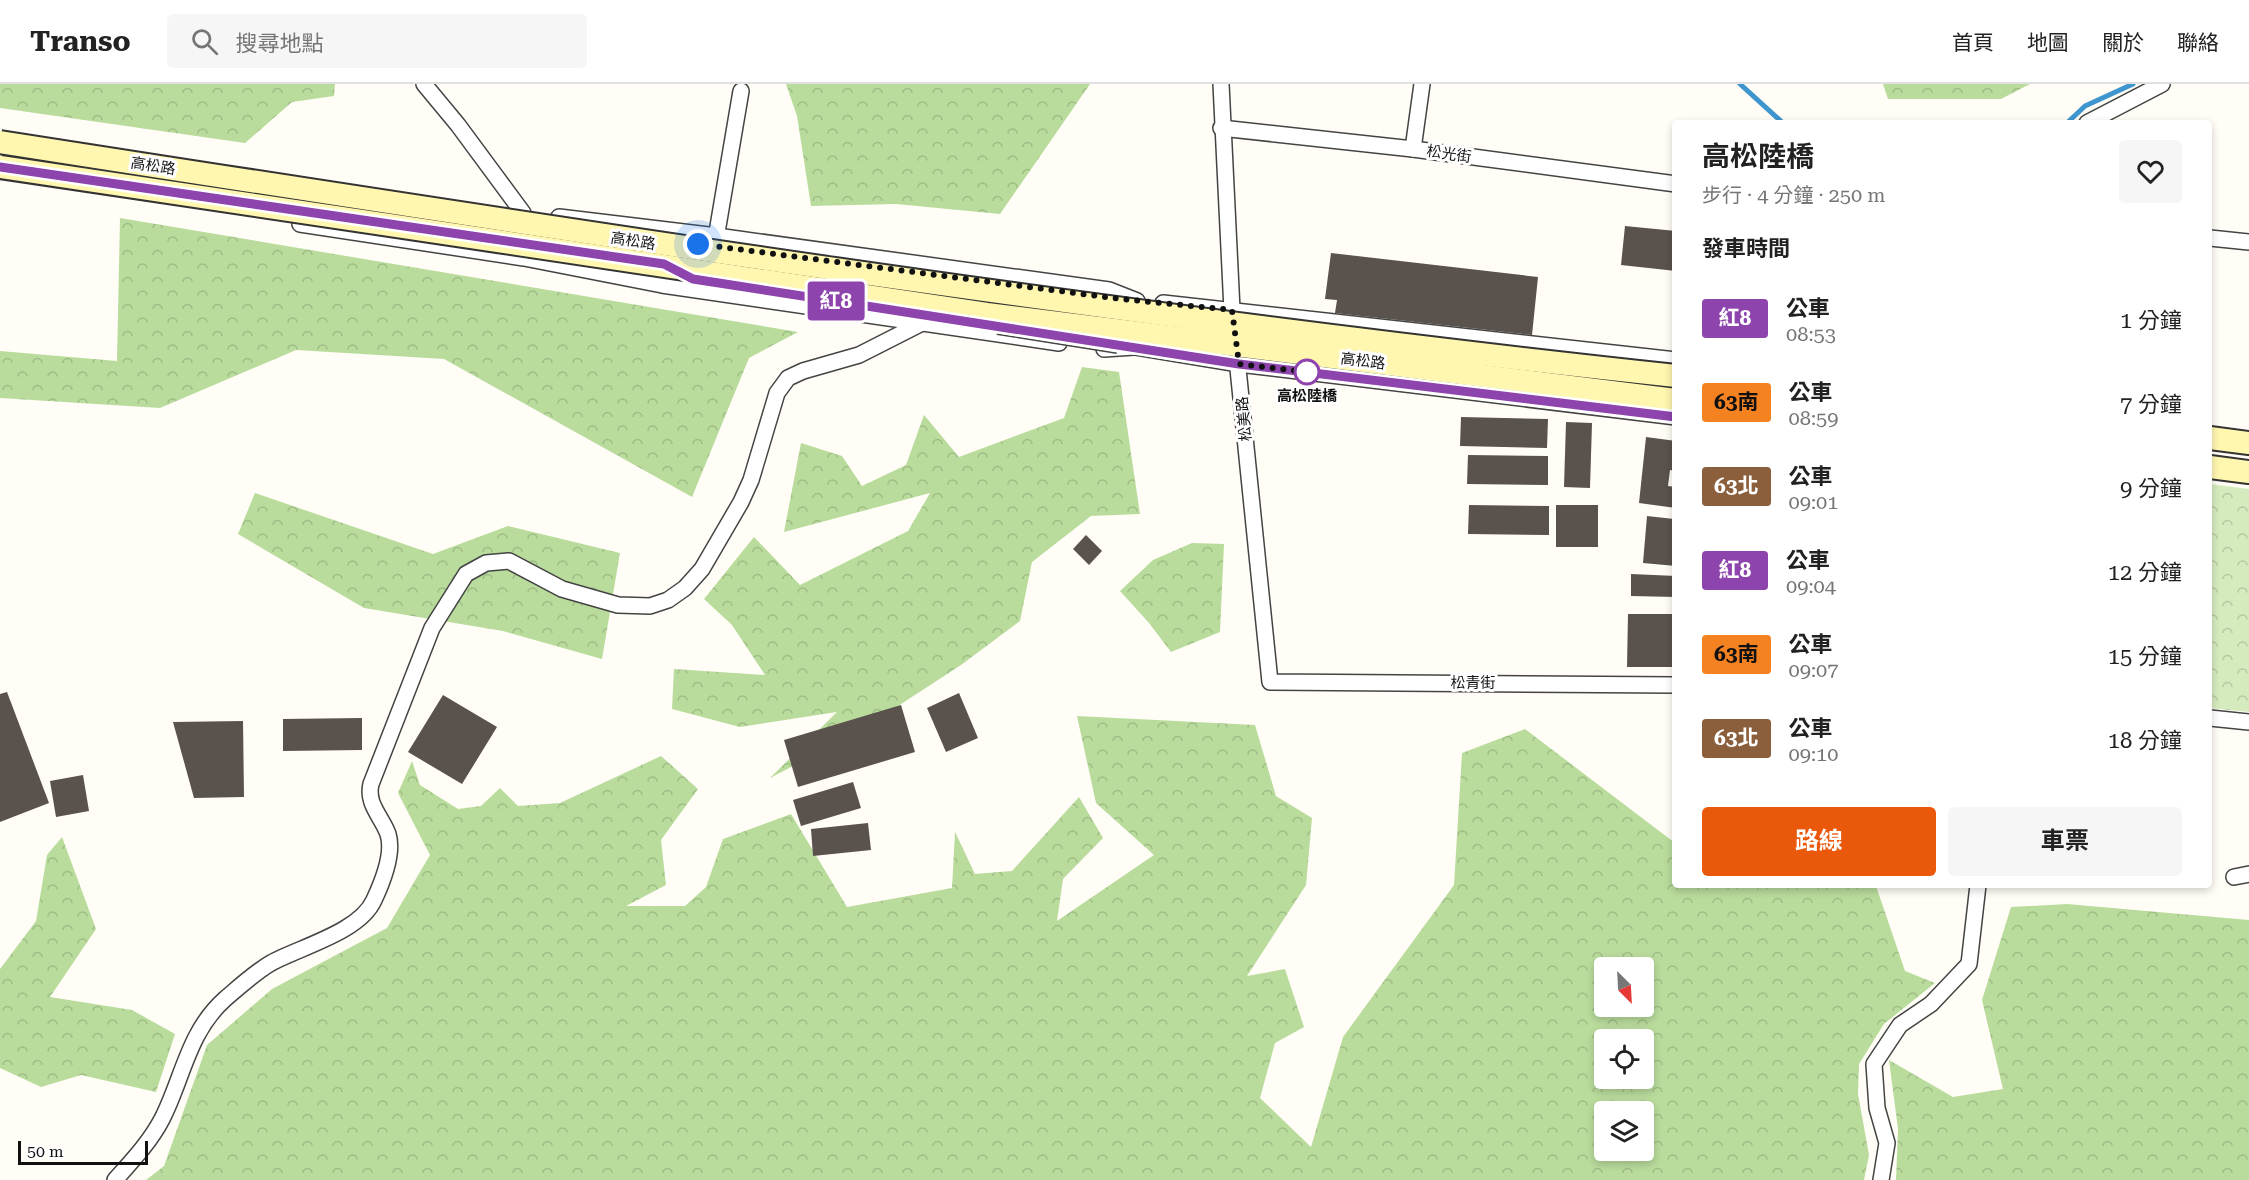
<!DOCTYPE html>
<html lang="zh-TW">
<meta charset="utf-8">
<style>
body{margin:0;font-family:"Roboto Serif","Noto Sans TC",serif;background:#f6f6f6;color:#222;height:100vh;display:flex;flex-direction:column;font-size:22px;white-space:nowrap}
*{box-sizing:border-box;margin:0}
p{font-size:20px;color:#767676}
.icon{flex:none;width:33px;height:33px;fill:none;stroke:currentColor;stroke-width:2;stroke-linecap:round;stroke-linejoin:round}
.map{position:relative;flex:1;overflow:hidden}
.drawer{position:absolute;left:1672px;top:36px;width:540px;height:768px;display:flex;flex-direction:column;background:#fff;border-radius:6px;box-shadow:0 3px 9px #0003}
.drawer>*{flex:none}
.badge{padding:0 12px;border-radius:4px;font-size:21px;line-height:39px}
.needle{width:39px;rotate:156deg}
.controls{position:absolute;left:1594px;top:873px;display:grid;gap:12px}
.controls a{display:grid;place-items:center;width:60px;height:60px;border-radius:6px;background:#fff;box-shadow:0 3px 9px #0003;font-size:30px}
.scale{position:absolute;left:18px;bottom:15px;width:130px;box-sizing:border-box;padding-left:6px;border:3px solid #111;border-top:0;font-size:16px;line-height:21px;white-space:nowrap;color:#111;-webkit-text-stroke:4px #fff;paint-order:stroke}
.you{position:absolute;width:30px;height:30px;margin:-15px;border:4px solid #fff;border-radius:50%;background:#1a73e8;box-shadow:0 0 0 9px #1a73e833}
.map>.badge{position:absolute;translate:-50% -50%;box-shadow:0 0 0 3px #fff}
h2{padding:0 30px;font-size:22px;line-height:54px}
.round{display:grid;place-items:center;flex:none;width:63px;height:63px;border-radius:6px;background:#f6f6f6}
.headline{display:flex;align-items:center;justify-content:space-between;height:102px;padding:0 30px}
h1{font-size:28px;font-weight:700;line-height:45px}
.button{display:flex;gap:12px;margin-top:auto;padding:12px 30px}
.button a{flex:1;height:69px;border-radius:6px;background:#ea580c;color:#fff;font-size:24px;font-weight:700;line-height:69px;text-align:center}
.button a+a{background:#f6f6f6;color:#222}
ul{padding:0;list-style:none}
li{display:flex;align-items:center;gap:18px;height:84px;padding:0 30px}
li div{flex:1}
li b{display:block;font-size:22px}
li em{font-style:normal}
li .badge{min-width:66px;font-weight:700;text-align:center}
header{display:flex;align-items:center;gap:36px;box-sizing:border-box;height:84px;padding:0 30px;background:#fff;border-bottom:2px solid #e0e0e0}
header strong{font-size:28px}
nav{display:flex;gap:33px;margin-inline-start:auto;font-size:21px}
.search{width:420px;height:54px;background:#f6f6f6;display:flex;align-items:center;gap:15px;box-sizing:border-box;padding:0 21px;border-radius:6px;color:#767676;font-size:22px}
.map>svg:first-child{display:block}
</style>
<header>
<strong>Transo</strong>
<div class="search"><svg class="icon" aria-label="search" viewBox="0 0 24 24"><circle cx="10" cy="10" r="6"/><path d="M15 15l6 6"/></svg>搜尋地點</div>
<nav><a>首頁</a><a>地圖</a><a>關於</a><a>聯絡</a></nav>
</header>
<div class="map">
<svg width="2249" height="1096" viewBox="0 0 2249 1096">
<defs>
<pattern id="forest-crowns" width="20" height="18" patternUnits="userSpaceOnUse" patternTransform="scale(1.5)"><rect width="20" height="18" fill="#b9dc9c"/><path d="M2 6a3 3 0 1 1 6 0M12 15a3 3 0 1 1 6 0" fill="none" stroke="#9ebc85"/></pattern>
<pattern id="park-crowns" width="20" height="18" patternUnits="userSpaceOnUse" patternTransform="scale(1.5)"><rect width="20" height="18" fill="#d5ebbd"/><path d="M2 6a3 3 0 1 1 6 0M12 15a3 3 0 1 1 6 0" fill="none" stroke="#b6c8a1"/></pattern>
</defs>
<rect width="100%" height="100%" fill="#fffdf5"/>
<!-- forest -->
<g fill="url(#forest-crowns)" fill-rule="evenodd">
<path d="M 0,0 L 335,0 L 334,12 L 292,18 L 245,59 L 0,24 Z"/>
<path d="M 786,0 L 1090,0 L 1000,130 L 896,120 L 811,122 L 797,32 Z"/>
<path d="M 1883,0 L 2030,0 L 2001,15 L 1888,15 Z"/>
<path d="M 120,134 L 798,248 L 749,274 L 692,413 L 444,275 L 296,266 L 160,324 L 0,314 L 0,267 L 117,277 Z"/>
<path d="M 1082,283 L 1119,288 L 1140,430 L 1091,432 L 1032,478 L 1020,537 L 961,581 L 858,648 L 770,694 L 837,628 L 740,643 L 672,625 L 674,585 L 765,591 L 732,541 L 704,515 L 754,453 L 800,501 L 908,447 L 930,409 L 784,448 L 801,359 L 842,372 L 862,402 L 906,381 L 924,331 L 959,373 L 1064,334 Z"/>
<path d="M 255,409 L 433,470 L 508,442 L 620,469 L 602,575 L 503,547 L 364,524 L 238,450 Z"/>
<path d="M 1192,459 L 1224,460 L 1220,548 L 1171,568 L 1149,539 L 1120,507 L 1153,476 Z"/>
<path d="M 1077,632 L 1255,641 L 1276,712 L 1312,734 L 1306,801 L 1247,892 L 1285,885 L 1304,943 L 1275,959 L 1260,1014 L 1311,1063 L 1343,953 L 1454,801 L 1462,669 L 1525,645 L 1675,759 L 1676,801 L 1876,802 L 1905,887 L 1935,899 L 1884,940 L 1859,980 L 1858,1010 L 1869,1071 L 1864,1096 L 146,1096 L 164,1082 L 207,961 L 272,905 L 387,844 L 430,771 L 398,709 L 412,677 L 420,701 L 458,725 L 481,722 L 500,704 L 518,722 L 560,719 L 661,672 L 698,705 L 661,756 L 666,801 L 626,822 L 685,822 L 706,803 L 723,755 L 791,730 L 847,823 L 952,804 L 955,748 L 975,790 L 1012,787 L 1079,713 L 1103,754 L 1063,795 L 1057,837 L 1154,771 L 1096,719 ZM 1605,884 L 1644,884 L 1644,922 L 1605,922 ZM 1605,956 L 1644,956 L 1644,994 L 1605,994 ZM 1605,1028 L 1644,1028 L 1644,1066 L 1605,1066 Z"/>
<path d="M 62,753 L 96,845 L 50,913 L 132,926 L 175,950 L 156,1008 L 81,991 L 41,1003 L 0,984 L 0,885 L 36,837 L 47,771 Z"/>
<path d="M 2067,820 L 2249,836 L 2249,1096 L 1896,1096 L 1898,1045 L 1889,976 L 1953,1013 L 2003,1005 L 1982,916 L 2011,823 Z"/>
</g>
<!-- park -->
<path fill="url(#park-crowns)" d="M 2210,400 L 2249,405 L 2249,628 L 2210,624 Z"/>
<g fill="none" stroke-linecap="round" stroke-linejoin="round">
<!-- stream -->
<g stroke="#3f96cf" stroke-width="5">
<path d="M 1740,0 L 1783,39"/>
<path d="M 2067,39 L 2085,22 L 2133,0"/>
</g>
</g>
<!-- building -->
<g fill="#5a524d">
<path d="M 1625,142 L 1676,147 L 1676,187 L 1621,181 Z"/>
<path d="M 1331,169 L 1538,193 L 1532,251 L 1335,229 L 1337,216 L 1325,215 Z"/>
<path d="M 1461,333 L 1548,335 L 1547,364 L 1460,362 Z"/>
<path d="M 1566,338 L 1592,339 L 1590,404 L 1564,403 Z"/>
<path d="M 1646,353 L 1676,357 L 1676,387 L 1670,386 L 1668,402 L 1676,403 L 1676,424 L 1639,419 Z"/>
<path d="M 1468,371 L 1548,372 L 1548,401 L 1467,400 Z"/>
<path d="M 1469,421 L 1549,422 L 1549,451 L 1468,450 Z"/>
<rect x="1556" y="421" width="42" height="42"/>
<path d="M 1647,432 L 1674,435 L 1676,482 L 1643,479 Z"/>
<path d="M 1086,451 L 1102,467 L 1089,481 L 1073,465 Z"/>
<path d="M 1631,490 L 1676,492 L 1676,513 L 1631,512 Z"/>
<path d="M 1628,530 L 1676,530 L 1676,583 L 1627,583 Z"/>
<path d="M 7,608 L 49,719 L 0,738 L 0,610 Z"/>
<path d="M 959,609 L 978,654 L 946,668 L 927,624 Z"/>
<path d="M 443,611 L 497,643 L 462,700 L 408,668 Z"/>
<path d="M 901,621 L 915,668 L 798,703 L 784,656 Z"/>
<path d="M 362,634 L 362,666 L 283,667 L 283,635 Z"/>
<path d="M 243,637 L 244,713 L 194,714 L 173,638 Z"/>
<path d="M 83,691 L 89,727 L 56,733 L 50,697 Z"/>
<path d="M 853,698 L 861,724 L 801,742 L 793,716 Z"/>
<path d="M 868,739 L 871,766 L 813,772 L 811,745 Z"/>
</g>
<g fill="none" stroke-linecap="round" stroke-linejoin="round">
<!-- street casing -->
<g stroke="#444" stroke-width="18">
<g id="street">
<path d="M 424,0 L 458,41 L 523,129 L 523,147"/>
<path d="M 1221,0 L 1232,226 L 1270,598 L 1676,601"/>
<path d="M 2087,39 L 2162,0"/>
<path d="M 1221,44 L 1413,65 L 1676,100"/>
<path d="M 1413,65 L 1422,0"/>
<path d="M 303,120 L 300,140 L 524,174 L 662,201 L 1059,259"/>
<path d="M 559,133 L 717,152 L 1109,206 L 1137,217"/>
<path d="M 2210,154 L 2249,158"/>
<path d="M 715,160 L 741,7"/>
<path d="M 1163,219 L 1676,276"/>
<path d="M 1124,261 L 1239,280 L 1676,333"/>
<path d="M 1104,265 L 1134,263"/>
<path d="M 2210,634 L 2249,638"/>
<path d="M 2234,793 L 2249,790"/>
<path d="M 115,1096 C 132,1077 150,1058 162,1035 C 183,994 188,948 225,915 C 239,903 254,889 271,879 C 300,863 360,848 374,816 C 382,799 394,769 388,750 C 382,733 366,720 371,700 L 432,544 L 466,490 L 486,479 L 509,477 L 562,505 L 618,521 L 650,522 L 668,516 L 685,504 L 702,485 L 741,418 L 751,396 L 777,309 L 788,294 L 803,287 L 859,271 L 922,239"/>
<path d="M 1881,1096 L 1887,1059 L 1877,1024 L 1874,980 L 1900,941 L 1931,920 L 1969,880 L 1978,801"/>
</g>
</g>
<!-- secondary casing -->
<g stroke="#333" stroke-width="26">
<g id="secondary">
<path d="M 2210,354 L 2249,359"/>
<path d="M 2210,383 L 2249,388"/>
</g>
</g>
<!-- street -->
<use href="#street" stroke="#fff" stroke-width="15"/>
<!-- secondary -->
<use href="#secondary" stroke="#fff6b0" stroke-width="22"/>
<!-- street-bridge casing -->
<g stroke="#444" stroke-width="18" stroke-linecap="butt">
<path id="street-bridge" d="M 998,242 L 1118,261"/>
</g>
<!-- secondary-bridge casing -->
<g stroke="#333" stroke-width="26" stroke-linecap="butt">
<g id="secondary-bridge">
<path d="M 0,58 C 557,145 1114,232 1676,292"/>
<path d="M 0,83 L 987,230 L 1676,316"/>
</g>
</g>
<!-- street-bridge -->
<use href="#street-bridge" stroke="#fff" stroke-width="15"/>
<!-- secondary-bridge -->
<use href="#secondary-bridge" stroke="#fff6b0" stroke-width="22"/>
</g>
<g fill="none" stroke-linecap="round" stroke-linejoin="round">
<!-- line casing -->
<g stroke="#fff" stroke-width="14">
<path id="line" d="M 0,83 L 664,180 L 693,195 L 1239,280 L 1676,333"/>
</g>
<!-- line -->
<use href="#line" stroke="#8e44ad" stroke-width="9"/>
<!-- walk -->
<path stroke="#111" stroke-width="6" stroke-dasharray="0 10.8" d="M 698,160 L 1121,215 L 1232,226 L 1239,280 L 1307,288"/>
</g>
<!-- markers -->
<circle fill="#fff" stroke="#8e44ad" stroke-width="3" cx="1307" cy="288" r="12"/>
<g text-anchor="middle" stroke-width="6" stroke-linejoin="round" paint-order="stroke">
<!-- street labels -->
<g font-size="15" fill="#111" stroke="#fff">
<text transform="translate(1449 70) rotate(8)" y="5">松光街</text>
<text transform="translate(153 82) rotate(9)" y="5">高松路</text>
<text transform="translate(633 157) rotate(9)" y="5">高松路</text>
<text transform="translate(1363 277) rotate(7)" y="5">高松路</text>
<text transform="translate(1244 335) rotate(-95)" y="5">松美路</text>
<text x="1473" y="604">松青街</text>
</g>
<!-- stop labels -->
<g font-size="15" font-weight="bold" fill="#111" stroke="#fff">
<text x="1307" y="317">高松陸橋</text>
</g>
</g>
</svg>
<div class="controls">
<a><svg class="needle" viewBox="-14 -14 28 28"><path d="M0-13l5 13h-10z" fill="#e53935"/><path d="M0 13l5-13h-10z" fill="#767676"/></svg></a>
<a><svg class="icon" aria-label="locate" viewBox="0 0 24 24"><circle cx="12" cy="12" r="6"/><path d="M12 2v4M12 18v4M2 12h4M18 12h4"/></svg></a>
<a><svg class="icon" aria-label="layers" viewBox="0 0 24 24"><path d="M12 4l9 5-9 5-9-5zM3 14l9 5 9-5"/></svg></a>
</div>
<div class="scale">50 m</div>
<div class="you" style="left:698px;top:160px"></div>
<b class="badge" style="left:836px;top:217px;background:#8e44ad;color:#fff">紅8</b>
<section class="drawer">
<div class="headline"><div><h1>高松陸橋</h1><p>步行 · 4 分鐘 · 250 m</p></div><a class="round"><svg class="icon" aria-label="heart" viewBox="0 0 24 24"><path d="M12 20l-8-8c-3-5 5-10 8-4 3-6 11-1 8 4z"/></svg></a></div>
<h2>發車時間</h2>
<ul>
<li><span class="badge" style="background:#8e44ad;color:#fff">紅8</span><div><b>公車</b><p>08:53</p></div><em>1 分鐘</em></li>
<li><span class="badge" style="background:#f58220;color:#111">63南</span><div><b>公車</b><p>08:59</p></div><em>7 分鐘</em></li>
<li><span class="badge" style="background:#8b5e3c;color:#fff">63北</span><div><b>公車</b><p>09:01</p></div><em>9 分鐘</em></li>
<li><span class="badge" style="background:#8e44ad;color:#fff">紅8</span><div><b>公車</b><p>09:04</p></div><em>12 分鐘</em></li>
<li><span class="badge" style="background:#f58220;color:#111">63南</span><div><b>公車</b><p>09:07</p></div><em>15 分鐘</em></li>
<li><span class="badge" style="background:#8b5e3c;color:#fff">63北</span><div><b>公車</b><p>09:10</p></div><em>18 分鐘</em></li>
</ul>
<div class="button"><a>路線</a><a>車票</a></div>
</section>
</div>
